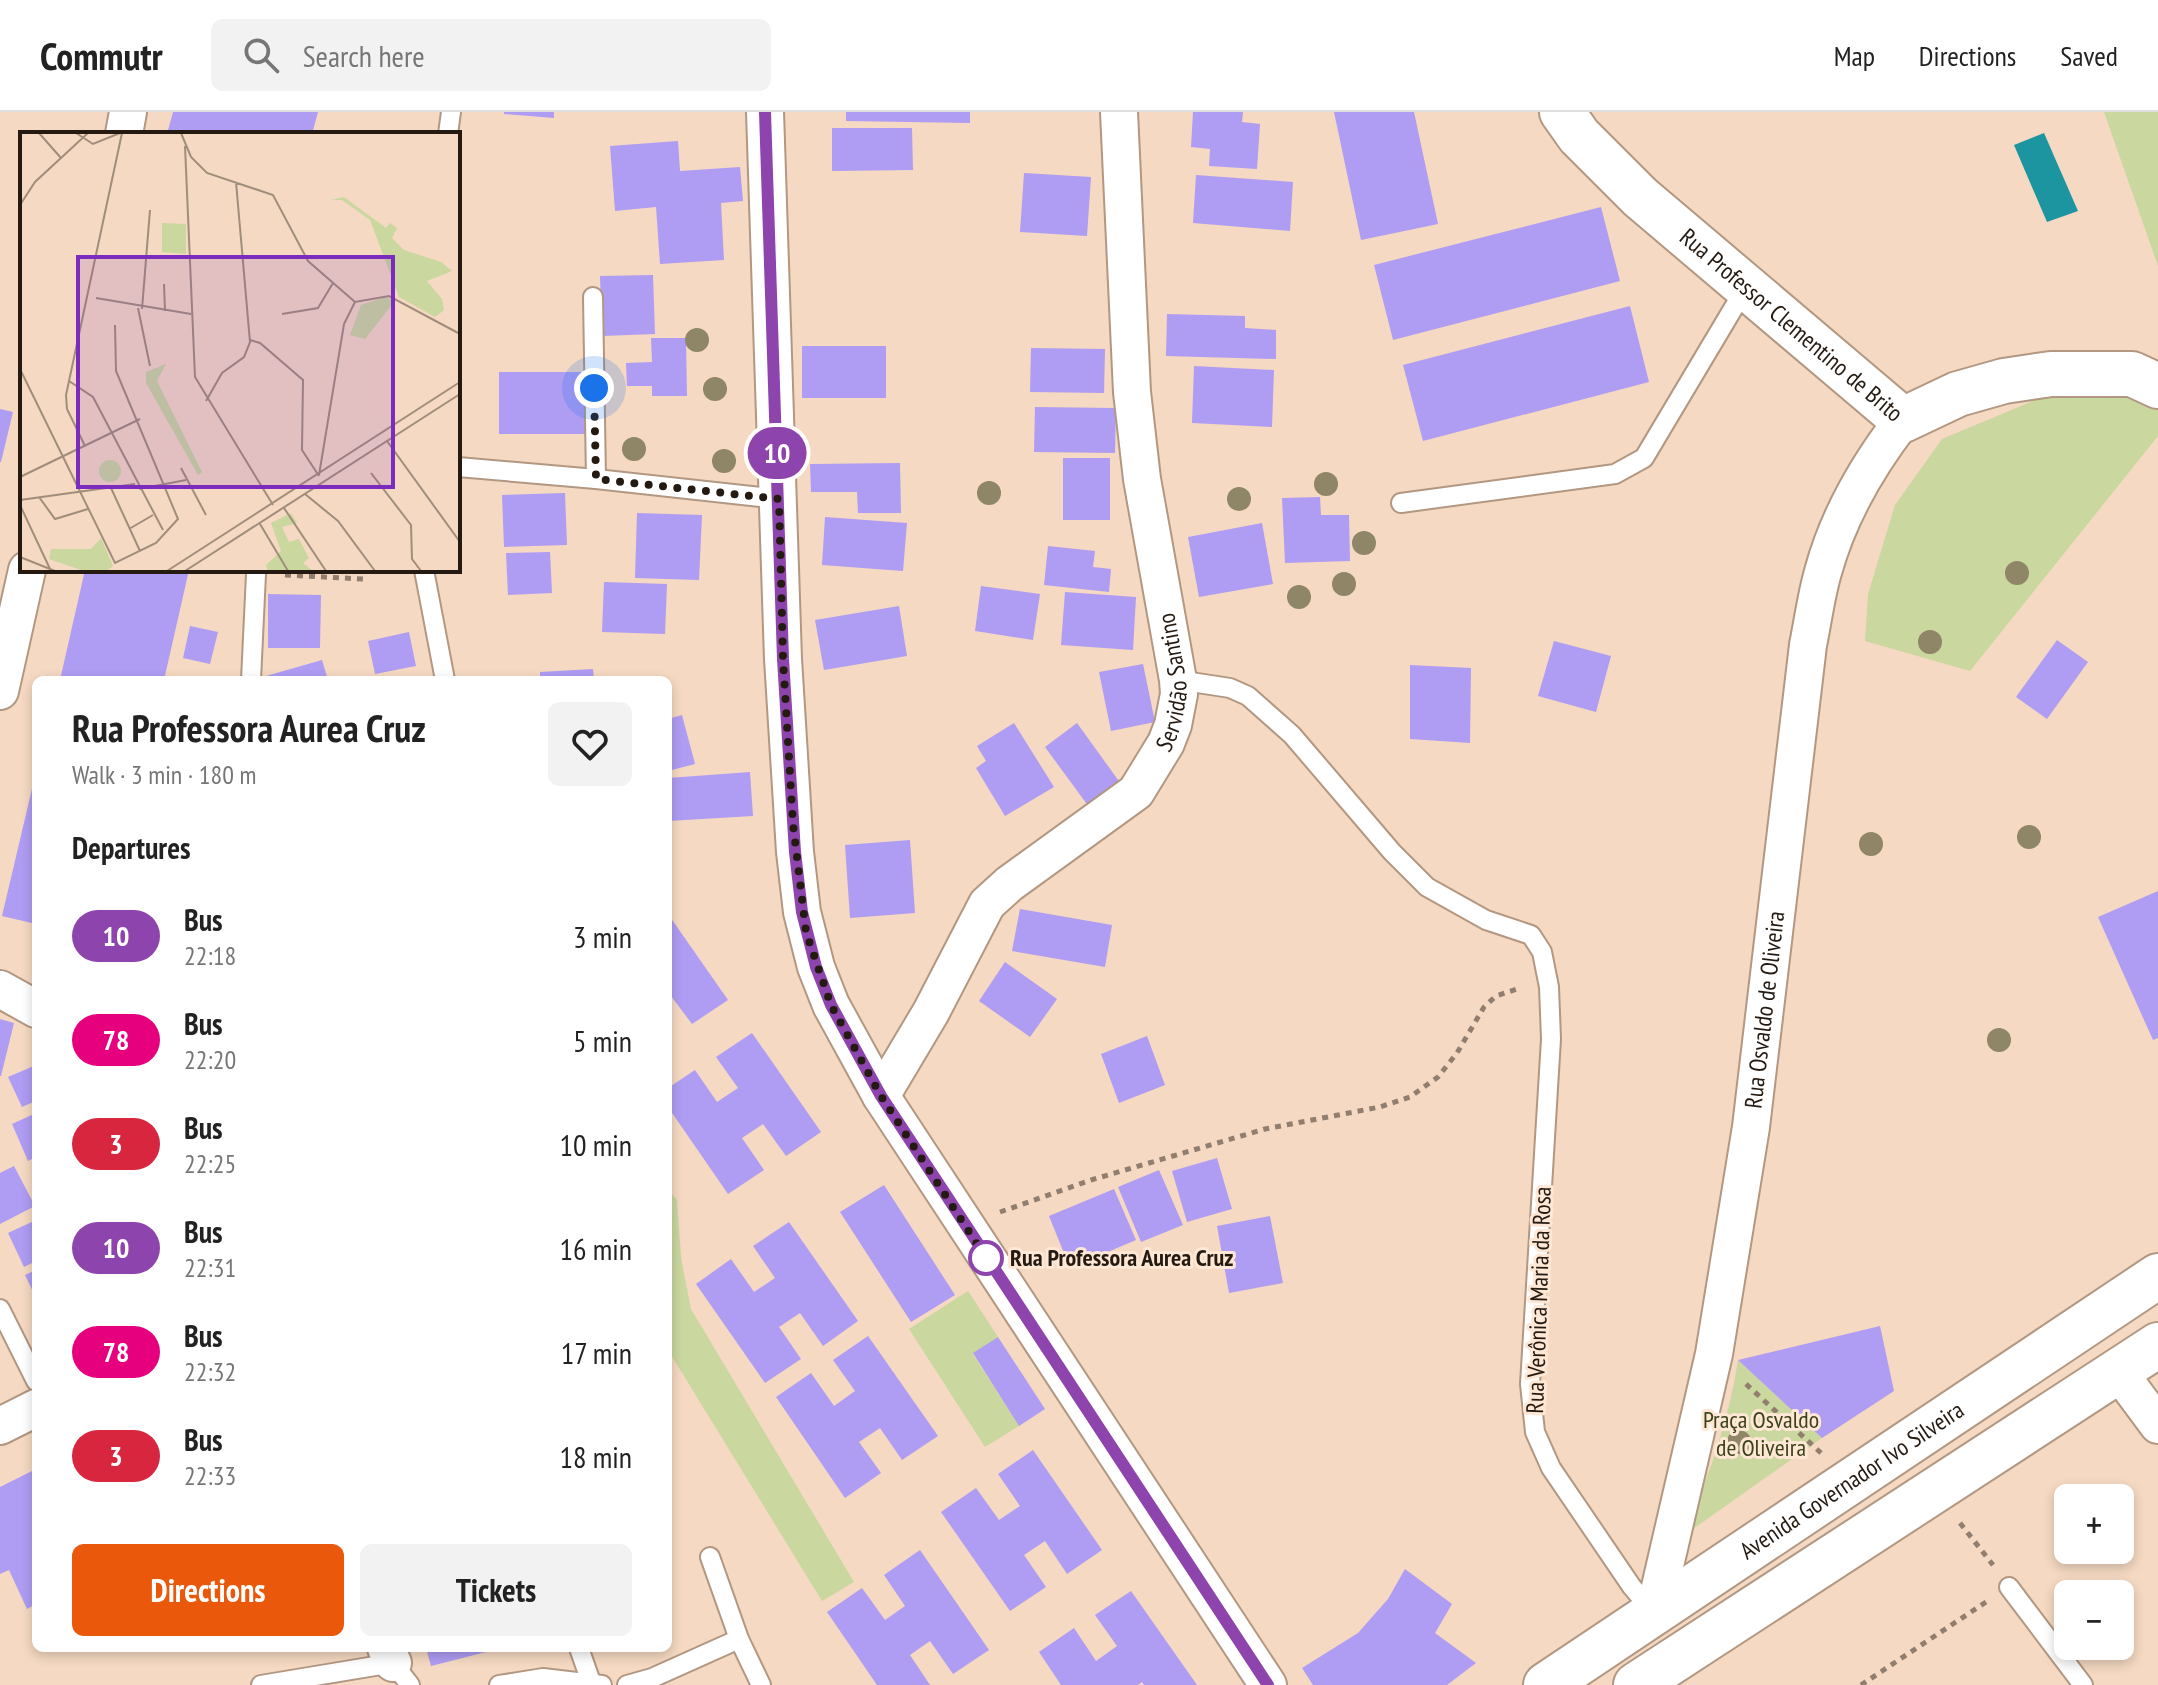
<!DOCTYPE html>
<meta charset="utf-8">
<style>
body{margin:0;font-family:"PT Sans Narrow",sans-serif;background:#f2f2f2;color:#222;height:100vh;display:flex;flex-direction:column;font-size:30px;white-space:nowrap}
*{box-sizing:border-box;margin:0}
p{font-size:26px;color:#767676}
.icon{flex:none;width:44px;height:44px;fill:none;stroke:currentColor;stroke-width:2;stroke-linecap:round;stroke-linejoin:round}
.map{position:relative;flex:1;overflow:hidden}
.details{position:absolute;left:32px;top:564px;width:640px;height:976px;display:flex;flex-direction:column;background:#fff;border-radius:12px;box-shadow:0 4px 12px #0003}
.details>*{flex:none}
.badge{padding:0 16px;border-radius:26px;font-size:28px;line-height:52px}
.tools{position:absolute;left:2054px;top:1372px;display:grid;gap:16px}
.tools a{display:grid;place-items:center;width:80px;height:80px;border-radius:12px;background:#fff;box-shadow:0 4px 12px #0003;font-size:40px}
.you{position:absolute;width:40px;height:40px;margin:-20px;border:6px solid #fff;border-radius:50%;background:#1a73e8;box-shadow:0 0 0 12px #1a73e833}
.map>.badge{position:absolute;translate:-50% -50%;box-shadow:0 0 0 4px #fff}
h2{padding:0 40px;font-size:30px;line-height:72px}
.round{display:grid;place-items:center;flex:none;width:84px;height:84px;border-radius:12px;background:#f2f2f2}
.summary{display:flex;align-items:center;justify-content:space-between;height:136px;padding:0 40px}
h1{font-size:38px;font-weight:700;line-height:60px}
.primary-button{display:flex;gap:16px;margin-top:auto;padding:16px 40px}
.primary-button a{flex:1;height:92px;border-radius:12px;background:#ea580c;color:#fff;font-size:32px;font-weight:700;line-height:92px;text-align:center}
.primary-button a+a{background:#f2f2f2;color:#222}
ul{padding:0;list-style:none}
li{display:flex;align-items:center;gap:24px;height:104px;padding:0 40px}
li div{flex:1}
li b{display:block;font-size:30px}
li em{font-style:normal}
li .badge{min-width:88px;font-weight:700;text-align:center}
header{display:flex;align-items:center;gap:48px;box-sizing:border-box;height:112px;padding:0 40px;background:#fff;border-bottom:2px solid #e0e0e0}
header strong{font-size:38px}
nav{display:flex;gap:44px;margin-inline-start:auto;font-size:28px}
.search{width:560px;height:72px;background:#f2f2f2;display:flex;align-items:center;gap:20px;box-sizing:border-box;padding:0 28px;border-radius:12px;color:#767676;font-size:30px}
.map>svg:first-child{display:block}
</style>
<header>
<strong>Commutr</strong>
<div class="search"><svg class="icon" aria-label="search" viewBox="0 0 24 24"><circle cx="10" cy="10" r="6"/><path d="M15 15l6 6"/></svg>Search here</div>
<nav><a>Map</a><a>Directions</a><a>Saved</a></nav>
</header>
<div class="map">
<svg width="2158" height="1573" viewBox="0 0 2158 1573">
<rect width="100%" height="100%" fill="#f5d9c2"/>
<!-- green -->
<g fill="#cad79f">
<path d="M 2104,0 L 2158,0 L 2158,154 Z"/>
<path d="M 2108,275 L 2158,295 L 2158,324 L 1970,559 L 1865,529 L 1868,482 L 1895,393 L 1942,327 L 2035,288 Z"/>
<path d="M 668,1077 L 677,1088 L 681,1145 L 691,1197 L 854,1470 L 822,1489 L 668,1238 Z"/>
<path d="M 968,1179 L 998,1225 L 973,1242 L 1019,1314 L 985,1335 L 909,1217 Z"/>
<path d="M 1738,1248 L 1822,1326 L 1683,1424 C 1708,1368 1729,1308 1738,1248 Z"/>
</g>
<!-- water -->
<path fill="#1d95a0" d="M 2044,21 L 2078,99 L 2047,110 L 2014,33 Z"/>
<!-- building -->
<g fill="#af9cf3">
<path d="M 173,0 L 318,0 L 312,22 L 167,22 Z"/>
<path d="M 504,0 L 554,0 L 554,6 L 504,2 Z"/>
<path d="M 846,0 L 970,0 L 970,11 L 846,9 Z"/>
<path d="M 1193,0 L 1243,0 L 1242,10 L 1260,12 L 1257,57 L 1209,54 L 1210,37 L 1191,35 Z"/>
<path d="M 1334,0 L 1414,0 L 1438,112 L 1361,128 Z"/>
<path d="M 832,16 L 912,16 L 913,58 L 832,59 Z"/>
<path d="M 678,29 L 680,59 L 740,55 L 743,89 L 721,91 L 724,148 L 660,152 L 656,95 L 615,99 L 610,34 Z"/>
<path d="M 1024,61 L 1091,65 L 1087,124 L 1020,120 Z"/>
<path d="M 1196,63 L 1293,70 L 1290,119 L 1193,111 Z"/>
<path d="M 1601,95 L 1620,169 L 1393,228 L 1374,153 Z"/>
<path d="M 653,163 L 655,222 L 602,224 L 600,164 Z"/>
<path d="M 1630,194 L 1649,270 L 1423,329 L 1403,253 Z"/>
<path d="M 1167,202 L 1245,204 L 1245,216 L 1276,218 L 1276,247 L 1166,244 Z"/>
<path d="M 651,226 L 686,226 L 687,284 L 652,284 L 652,274 L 627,274 L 626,251 L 652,250 Z"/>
<rect x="802" y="234" width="84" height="52"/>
<path d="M 1031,236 L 1105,237 L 1104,281 L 1030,280 Z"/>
<path d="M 1194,254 L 1274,258 L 1272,315 L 1192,311 Z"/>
<rect x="499" y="260" width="88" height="62"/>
<path d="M 1035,295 L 1116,296 L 1115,341 L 1034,340 Z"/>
<path d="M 0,297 L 13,300 L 1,350 L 0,350 Z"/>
<rect x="1063" y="346" width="47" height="62"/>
<path d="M 900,351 L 901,401 L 858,401 L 857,380 L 811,380 L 810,352 Z"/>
<path d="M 565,381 L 567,433 L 504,435 L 502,383 Z"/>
<path d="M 1320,385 L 1321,403 L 1349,403 L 1350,449 L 1285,451 L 1282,386 Z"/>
<path d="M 637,401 L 702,403 L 699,468 L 635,466 Z"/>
<path d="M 825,405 L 907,411 L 903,459 L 822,453 Z"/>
<path d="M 1262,411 L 1273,472 L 1199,485 L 1188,425 Z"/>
<path d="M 1048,434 L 1095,439 L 1093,455 L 1111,457 L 1109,480 L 1044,473 Z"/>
<path d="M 550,440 L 552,481 L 508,483 L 506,441 Z"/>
<path d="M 85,458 L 189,458 L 164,568 L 60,568 Z"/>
<path d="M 604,470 L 667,472 L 665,522 L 602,520 Z"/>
<path d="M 981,474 L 1040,482 L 1033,528 L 975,519 Z"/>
<path d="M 1065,480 L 1136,485 L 1133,538 L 1061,533 Z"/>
<path d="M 268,482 L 321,483 L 320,536 L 268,536 Z"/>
<path d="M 899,494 L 907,544 L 824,558 L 815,508 Z"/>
<path d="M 190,514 L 218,520 L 210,552 L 183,546 Z"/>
<path d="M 409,520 L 416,554 L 375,562 L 368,529 Z"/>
<path d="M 2057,528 L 2088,550 L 2047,607 L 2016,585 Z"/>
<path d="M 1554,529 L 1611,544 L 1596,600 L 1538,584 Z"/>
<path d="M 322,548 L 328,568 L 267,568 L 266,564 Z"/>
<path d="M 1143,552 L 1155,610 L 1111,619 L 1099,560 Z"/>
<path d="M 1410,553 L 1471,556 L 1470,631 L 1410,627 Z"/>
<path d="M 593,557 L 594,568 L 540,568 L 540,560 Z"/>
<path d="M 682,603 L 695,652 L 668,659 L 668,607 Z"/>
<path d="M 1014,611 L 1054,675 L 1005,704 L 976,656 L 986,649 L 977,634 Z"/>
<path d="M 1077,611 L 1121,672 L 1089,695 L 1045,635 Z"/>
<path d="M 750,660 L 753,704 L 668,709 L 668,666 Z"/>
<path d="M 35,664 L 36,664 L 36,812 L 2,804 Z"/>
<path d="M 910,728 L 915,801 L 850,806 L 845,733 Z"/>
<path d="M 2158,779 L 2158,926 L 2153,928 L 2098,805 Z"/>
<path d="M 1020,797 L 1112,813 L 1105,855 L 1012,839 Z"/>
<path d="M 668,802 L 728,888 L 692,912 L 668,880 Z"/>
<path d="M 1005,850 L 1057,887 L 1030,925 L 979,889 Z"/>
<path d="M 0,907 L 14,911 L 1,964 L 0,964 Z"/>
<path d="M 752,921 L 821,1020 L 786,1044 L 763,1012 L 742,1026 L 764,1058 L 728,1082 L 668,995 L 668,976 L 695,958 L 717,990 L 738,976 L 716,945 Z"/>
<path d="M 1147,924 L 1165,973 L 1119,991 L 1101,942 Z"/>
<path d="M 36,953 L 36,989 L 22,995 L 8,965 Z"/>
<path d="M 36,1001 L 36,1045 L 28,1049 L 12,1012 Z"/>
<path d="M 1217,1046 L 1232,1097 L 1187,1110 L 1172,1059 Z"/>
<path d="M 14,1054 L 35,1094 L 0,1112 L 0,1061 Z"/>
<path d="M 1159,1058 L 1183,1113 L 1141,1130 L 1118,1075 Z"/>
<path d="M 884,1073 L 955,1183 L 911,1210 L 840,1100 Z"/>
<path d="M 1114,1077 L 1136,1128 L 1070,1156 L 1049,1104 Z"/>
<path d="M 1270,1104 L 1283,1171 L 1229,1181 L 1217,1114 Z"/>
<path d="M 36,1108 L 36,1149 L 24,1155 L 8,1121 Z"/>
<path d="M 789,1110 L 858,1209 L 823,1234 L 800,1201 L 779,1215 L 801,1247 L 765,1271 L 696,1172 L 731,1147 L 754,1180 L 775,1166 L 753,1134 Z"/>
<path d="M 36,1158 L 36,1186 L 25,1163 Z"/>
<path d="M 1880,1214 L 1894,1279 L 1822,1326 L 1738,1248 Z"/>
<path d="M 868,1224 L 938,1324 L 902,1348 L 880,1316 L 859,1330 L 881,1361 L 845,1386 L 776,1285 L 811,1261 L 834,1294 L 855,1279 L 833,1248 Z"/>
<path d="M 998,1225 L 1045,1297 L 1019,1314 L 973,1241 Z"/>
<path d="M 1033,1338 L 1102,1438 L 1067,1462 L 1045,1429 L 1024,1443 L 1046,1475 L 1010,1499 L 941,1400 L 976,1376 L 999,1408 L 1020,1394 L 998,1362 Z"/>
<path d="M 36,1357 L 36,1492 L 27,1497 L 9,1458 L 0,1462 L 0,1375 Z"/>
<path d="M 920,1438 L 989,1538 L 953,1562 L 930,1529 L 910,1543 L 930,1573 L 877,1573 L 827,1500 L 862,1476 L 885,1508 L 905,1494 L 884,1463 Z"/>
<path d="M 1405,1457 L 1452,1492 L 1435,1521 L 1476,1551 L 1447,1573 L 1313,1573 L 1302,1556 L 1358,1521 L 1388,1487 Z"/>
<path d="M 1131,1479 L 1197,1573 L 1144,1573 L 1142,1570 L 1138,1573 L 1061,1573 L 1039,1540 L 1074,1516 L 1096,1549 L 1117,1534 L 1095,1503 Z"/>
<path d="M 426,1536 L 484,1536 L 486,1540 L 431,1554 Z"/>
</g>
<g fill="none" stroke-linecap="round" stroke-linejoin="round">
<!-- service casing -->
<g stroke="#b29782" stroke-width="22">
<g id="service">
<path d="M 448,22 L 451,0"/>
<path d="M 593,185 L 596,367"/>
<path d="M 458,355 L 596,367 L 779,387"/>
<path d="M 1401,391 L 1615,362 L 1644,346 L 1746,175"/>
<path d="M 424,458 L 445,568"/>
<path d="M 251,568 L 256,462"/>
<path d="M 1178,568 L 1230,576 L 1248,584 L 1292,623 L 1392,740 L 1427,775 L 1486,808 L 1531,823 L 1542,840 L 1549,875 L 1551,927 L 1530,1272 L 1535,1320 L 1551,1356 L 1632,1475 L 1654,1501"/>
<path d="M 0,1197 L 36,1269"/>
<path d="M 710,1445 L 739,1527 L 761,1573"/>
<path d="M 2009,1475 L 2083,1573"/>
<path d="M 579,1536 L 592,1573"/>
<path d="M 261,1573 L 393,1551 L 410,1573"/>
<path d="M 499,1573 L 543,1566 L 602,1573"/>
<path d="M 627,1573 L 652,1566 L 739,1527"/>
</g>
</g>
<!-- minor casing -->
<g stroke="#b29782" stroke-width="40">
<g id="minor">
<path d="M 765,0 L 783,547 L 795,740 L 802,800 L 816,855 L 831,893 L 881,984 L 1268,1573"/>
<path d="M 124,22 L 128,0"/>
<path d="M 0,579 L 27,458"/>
<path d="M 0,877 L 36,897"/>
<path id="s1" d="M 881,984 L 931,900 L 987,792 L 1009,772 L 1136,680 L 1166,631 L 1173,613 L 1179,582 L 1178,568 L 1142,367 L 1132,280 L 1119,0"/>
<path d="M 2118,1259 L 2158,1313"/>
<path d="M 0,1314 L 36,1296"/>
<path id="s2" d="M 1654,1501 L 1714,1242 L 1751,1015 L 1808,533 C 1813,509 1816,484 1823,460 C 1838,405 1868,353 1903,308"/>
<path d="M 386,1536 L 393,1551"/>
</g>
</g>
<!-- tertiary casing -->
<g stroke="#b29782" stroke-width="48">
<g id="tertiary">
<path id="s3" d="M 1562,0 L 1579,24 L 1640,85 L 1903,308 L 1958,282 L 2004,269 L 2051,262 L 2132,262 L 2158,274"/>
</g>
</g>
<!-- primary casing -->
<g stroke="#b29782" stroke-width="48">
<g id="primary">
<path id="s4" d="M 1546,1573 L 2158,1164"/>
<path d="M 1636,1573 L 2158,1233"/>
</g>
</g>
<!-- path -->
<g stroke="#927e6e" stroke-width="5" stroke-dasharray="6 6" stroke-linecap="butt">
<path d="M 285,463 L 363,467 L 364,458"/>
<path d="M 1000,1100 L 1091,1068 L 1265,1017 L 1380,995 L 1410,985 L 1438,965 L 1457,941 L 1484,895 L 1496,884 L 1520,876"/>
<path d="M 1746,1272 L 1821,1341"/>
<path d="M 1960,1411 L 1993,1453"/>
<path d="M 1861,1573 L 1986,1490"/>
</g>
<!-- service -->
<use href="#service" stroke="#fff" stroke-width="18"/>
<!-- minor -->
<use href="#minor" stroke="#fff" stroke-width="36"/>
<!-- tertiary -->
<use href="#tertiary" stroke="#fff" stroke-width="44"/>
<!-- primary -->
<use href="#primary" stroke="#fff" stroke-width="44"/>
</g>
<!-- trees -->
<g fill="#8e8666">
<circle cx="697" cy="228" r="12"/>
<circle cx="715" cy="277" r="12"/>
<circle cx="634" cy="337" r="12"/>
<circle cx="724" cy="349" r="12"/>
<circle cx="1326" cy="372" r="12"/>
<circle cx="989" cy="381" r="12"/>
<circle cx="1239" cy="387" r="12"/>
<circle cx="1364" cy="431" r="12"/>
<circle cx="2017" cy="461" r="12"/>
<circle cx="1344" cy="472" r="12"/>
<circle cx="1299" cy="485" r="12"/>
<circle cx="1930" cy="530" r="12"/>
<circle cx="2029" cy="725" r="12"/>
<circle cx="1871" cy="732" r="12"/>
<circle cx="1999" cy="928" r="12"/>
<circle cx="1739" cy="1330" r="12"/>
</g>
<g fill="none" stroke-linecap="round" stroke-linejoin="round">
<!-- line casing -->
<g stroke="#fff" stroke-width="18">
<path id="line" d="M 765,0 L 783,547 L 795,740 L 802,800 L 816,855 L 831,893 L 881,984 L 1268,1573"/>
</g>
<!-- line -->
<use href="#line" stroke="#8e44ad" stroke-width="12"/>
<!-- walk -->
<path stroke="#241a11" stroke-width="8" stroke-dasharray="0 14.4" d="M 594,276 L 596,367 L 779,387 L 783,547 L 793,712 L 806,820 L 831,893 L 881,984 L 986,1146"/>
</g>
<!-- markers -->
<circle fill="#fff" stroke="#8e44ad" stroke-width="4" cx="986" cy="1146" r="16"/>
<g text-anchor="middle" stroke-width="6" stroke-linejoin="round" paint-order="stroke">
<!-- street labels -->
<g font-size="24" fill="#241a11" stroke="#fee7d5">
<text dy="8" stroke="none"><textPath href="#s3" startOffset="314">Rua Professor Clementino de Brito</textPath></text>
<text dy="8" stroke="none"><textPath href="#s1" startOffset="526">Servidão Santino</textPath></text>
<text dy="8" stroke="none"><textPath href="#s2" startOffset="614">Rua Osvaldo de Oliveira</textPath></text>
<text transform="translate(1539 1188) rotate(-88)" y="8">Rua Verônica Maria da Rosa</text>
<text dy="8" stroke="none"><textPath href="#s4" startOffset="368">Avenida Governador Ivo Silveira</textPath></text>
</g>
<!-- stop labels -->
<g font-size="24" font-weight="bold" fill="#241a11" stroke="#fee7d5" text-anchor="start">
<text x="1010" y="1154">Rua Professora Aurea Cruz</text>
</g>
<!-- park labels -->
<g font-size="24" fill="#3a421a" stroke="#fee7d5">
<text x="1761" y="1316">Praça Osvaldo<tspan x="1761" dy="28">de Oliveira</tspan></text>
</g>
</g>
<!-- overview -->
<g transform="translate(20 20)">
<rect width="440" height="440" fill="#f5d9c2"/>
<path d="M 324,65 L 366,96 L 370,91 L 377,96 L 372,106 L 384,118 L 421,130 L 432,139 L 407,149 L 422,167 L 424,178 L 415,185 L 379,165 L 350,88 L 322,68 L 311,68 ZM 142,91 L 166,92 L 166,122 L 142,120 ZM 365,165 L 375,169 L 345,207 L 330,203 L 341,173 ZM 146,232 L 137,249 L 182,340 L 178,343 L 126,251 L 126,240 ZM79 339a11 11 0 1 1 22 0a11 11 0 1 1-22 0ZM 271,381 L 277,391 L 262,395 L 269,410 L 279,407 L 289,426 L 283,431 L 293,439 L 248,439 L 246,433 L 261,419 L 251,391 ZM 81,406 L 93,434 L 87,439 L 64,439 L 29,427 L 31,417 L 71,417 Z" fill="#cad79f"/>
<path fill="none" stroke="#a18d7b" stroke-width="2" d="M 19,1 L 41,26M 56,1 L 73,12 L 100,1M 161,1 L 171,25 L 187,41 L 253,63 L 288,129 L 335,170 L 369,164 L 440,202M 165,14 L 175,245 L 253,373M 0,73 L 15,50 L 68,1M 144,152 L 145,179M 76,166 L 171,182M 118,176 L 130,234M 122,177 L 130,78M 262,182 L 298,176 L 313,151M 230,208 L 240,211 L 283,248 L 282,318 L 299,344M 0,237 L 95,431 L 136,411 L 158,387 L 96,239 L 95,193M 49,249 L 73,265 L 143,398M 186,269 L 202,241 L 224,225 L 230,210 L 216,50M 367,309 L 440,410M 65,314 L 47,277 L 46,263 L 102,1M 161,336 L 186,383M 351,341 L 391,393 L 392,427 L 401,439M 299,343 L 324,192 L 335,170M 0,345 L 120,287M 91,356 L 120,419M 119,357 L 166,348M 285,362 L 318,389 L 355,439M 19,365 L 35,387 L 68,377M 0,368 L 115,352M 0,373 L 30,437M 264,376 L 306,439M 240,392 L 268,439M 109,397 L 133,383M 0,425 L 35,439M 147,439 L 440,250M 165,439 L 440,262"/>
<path fill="#7b2cbf" fill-opacity="0.15" stroke="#7b2cbf" stroke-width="4" d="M 58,125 L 373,125 L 373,355 L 58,355 Z"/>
<rect width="440" height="440" fill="none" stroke="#241a11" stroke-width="4"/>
</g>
</svg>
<div class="tools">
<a>+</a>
<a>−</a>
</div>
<div class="you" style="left:594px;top:276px"></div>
<b class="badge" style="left:777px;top:341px;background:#8e44ad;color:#fff">10</b>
<section class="details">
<div class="summary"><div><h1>Rua Professora Aurea Cruz</h1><p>Walk · 3 min · 180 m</p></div><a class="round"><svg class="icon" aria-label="heart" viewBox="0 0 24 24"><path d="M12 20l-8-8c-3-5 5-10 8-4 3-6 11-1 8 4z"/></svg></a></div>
<h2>Departures</h2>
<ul>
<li><span class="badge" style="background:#8e44ad;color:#fff">10</span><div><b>Bus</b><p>22:18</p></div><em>3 min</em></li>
<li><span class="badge" style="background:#e6007e;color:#fff">78</span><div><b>Bus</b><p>22:20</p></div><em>5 min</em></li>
<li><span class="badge" style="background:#d7263d;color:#fff">3</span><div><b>Bus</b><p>22:25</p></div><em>10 min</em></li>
<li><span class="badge" style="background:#8e44ad;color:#fff">10</span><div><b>Bus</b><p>22:31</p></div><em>16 min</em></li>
<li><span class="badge" style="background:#e6007e;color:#fff">78</span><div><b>Bus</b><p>22:32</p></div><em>17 min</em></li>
<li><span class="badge" style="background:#d7263d;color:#fff">3</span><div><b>Bus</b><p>22:33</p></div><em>18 min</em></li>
</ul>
<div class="primary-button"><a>Directions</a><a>Tickets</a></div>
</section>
</div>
